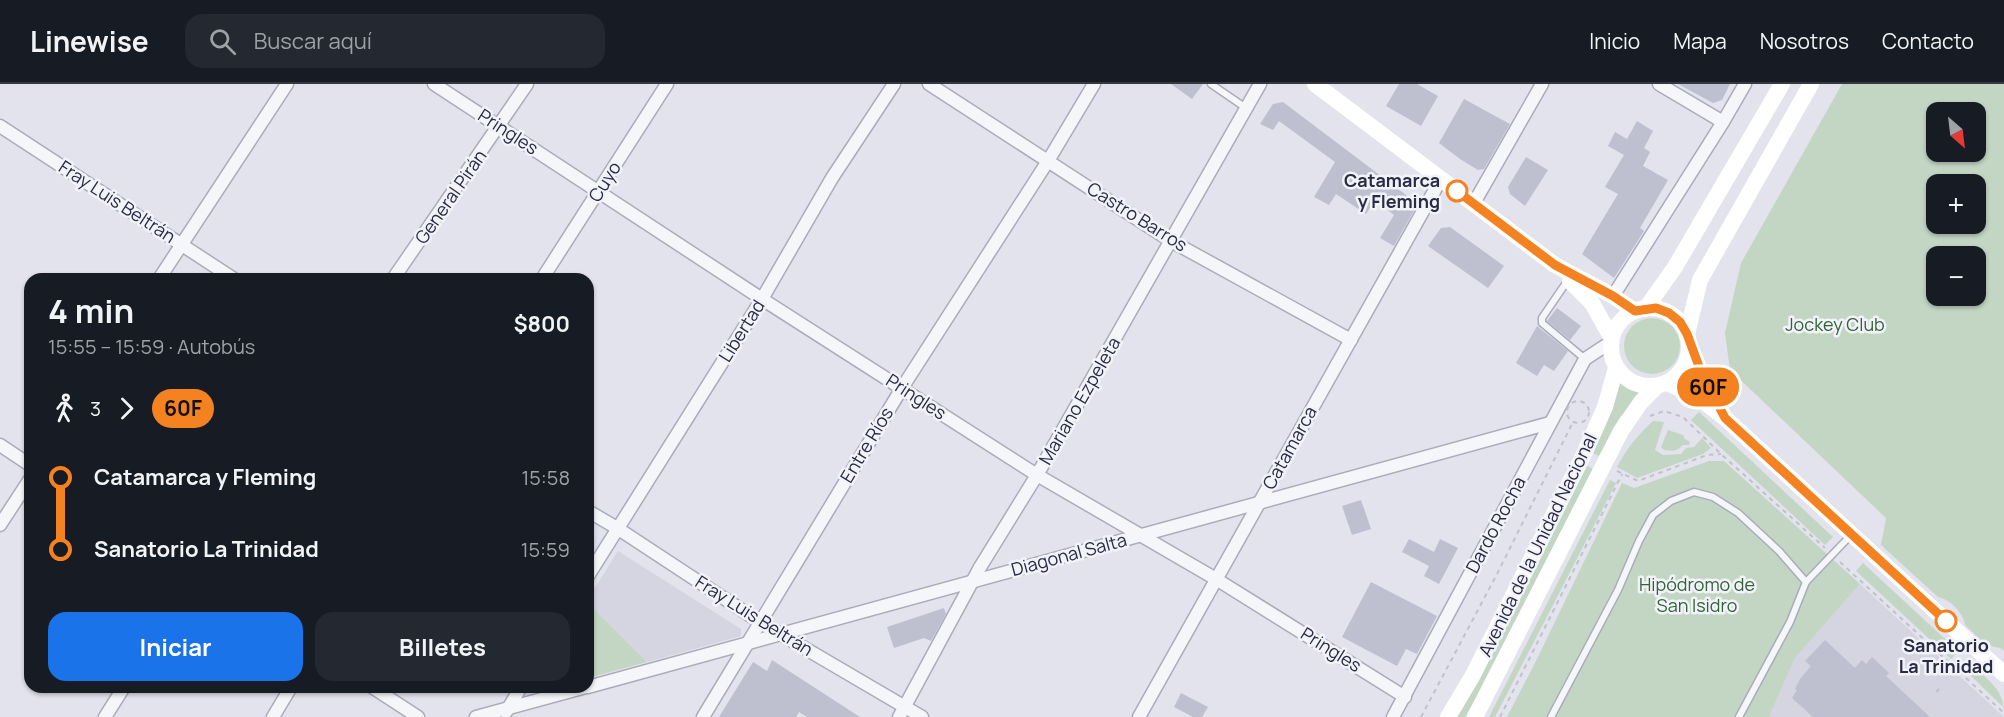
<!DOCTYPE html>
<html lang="es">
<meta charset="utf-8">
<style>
body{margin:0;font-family:Manrope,sans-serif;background:#242831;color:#f1f3f6;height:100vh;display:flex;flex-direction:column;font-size:22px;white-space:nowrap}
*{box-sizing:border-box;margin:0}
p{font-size:20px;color:#9ea1a6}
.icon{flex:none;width:33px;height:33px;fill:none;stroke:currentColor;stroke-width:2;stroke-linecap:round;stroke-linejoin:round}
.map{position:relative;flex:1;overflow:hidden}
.sheet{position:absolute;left:24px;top:189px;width:570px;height:420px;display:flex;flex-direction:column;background:#171b24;border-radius:18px;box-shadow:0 2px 4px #0004}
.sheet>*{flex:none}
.badge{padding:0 12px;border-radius:20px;font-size:21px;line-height:39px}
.needle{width:39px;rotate:152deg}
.controls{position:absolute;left:1926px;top:18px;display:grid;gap:12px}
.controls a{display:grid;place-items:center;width:60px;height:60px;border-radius:12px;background:#171b24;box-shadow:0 2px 4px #0004;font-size:30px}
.map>.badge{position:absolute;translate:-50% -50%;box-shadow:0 0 0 3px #fff}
.legs{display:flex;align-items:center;gap:9px;height:66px;padding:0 24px;font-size:20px}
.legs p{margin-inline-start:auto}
.head{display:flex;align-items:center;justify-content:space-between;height:102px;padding:0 24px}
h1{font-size:33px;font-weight:700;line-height:45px}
.primary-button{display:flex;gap:12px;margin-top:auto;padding:12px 24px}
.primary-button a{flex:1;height:69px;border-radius:18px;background:#1a73e8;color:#fff;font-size:24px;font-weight:700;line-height:69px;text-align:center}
.primary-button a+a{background:#242831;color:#f1f3f6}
ul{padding:0 24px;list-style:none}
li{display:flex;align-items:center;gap:21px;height:72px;font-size:22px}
li i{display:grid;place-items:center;width:9px;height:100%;margin:0 8px;background:currentColor}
li i::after{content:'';width:15px;height:15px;margin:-8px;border:4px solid;border-radius:50%;background:#171b24}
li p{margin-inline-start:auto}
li:first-child i{background:linear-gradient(#0000 50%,currentColor 0)}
li:last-child i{background:linear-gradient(currentColor 50%,#0000 0)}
header{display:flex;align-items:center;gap:36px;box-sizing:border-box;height:84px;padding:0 30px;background:#171b24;border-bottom:2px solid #363941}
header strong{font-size:28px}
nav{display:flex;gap:33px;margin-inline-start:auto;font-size:21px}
.search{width:420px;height:54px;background:#242831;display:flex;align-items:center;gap:15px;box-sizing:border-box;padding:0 21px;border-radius:18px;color:#9ea1a6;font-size:22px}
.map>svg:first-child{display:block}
</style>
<header>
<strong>Linewise</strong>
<div class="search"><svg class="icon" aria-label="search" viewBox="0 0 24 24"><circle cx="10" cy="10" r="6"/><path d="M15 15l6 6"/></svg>Buscar aquí</div>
<nav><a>Inicio</a><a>Mapa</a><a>Nosotros</a><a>Contacto</a></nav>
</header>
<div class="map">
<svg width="2004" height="633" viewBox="0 0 2004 633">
<rect width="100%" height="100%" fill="#e2e3ec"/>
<!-- built -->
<g fill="#d4d5e1">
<path d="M 618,467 L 741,545 L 741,552 L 647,578 L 588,519 L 588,515 Z"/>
<path d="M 1860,500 L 2004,633 L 1769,633 L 1795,574 Z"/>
</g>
<!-- green -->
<g fill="#c3d6c3" fill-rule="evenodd">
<path d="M 1842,0 L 2004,0 L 2004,567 C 1999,562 1995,564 1989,561 C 1980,557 1972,547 1965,541 C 1964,529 1949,515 1938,513 L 1881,461 L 1886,434 L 1730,286 L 1725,249 L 1741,179 ZM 1936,28 L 1976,28 L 1976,68 L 1936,68 ZM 1936,100 L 1976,100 L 1976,140 L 1936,140 ZM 1936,172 L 1976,172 L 1976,212 L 1936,212 Z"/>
<circle cx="1652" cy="262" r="28"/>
<path d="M 1616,296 L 1643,310 L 1620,333 L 1599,372 L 1591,368 Z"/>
<path d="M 1699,328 L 1833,453 L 1825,461 L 1691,336 Z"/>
<path d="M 1653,337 L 1664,338 L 1655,366 L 1663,371 L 1681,370 L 1686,364 L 1694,363 L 1702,354 L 1711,364 L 1703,370 L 1637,394 L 1617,383 C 1626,365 1638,351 1653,337 Z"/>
<path d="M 1668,346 L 1683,351 L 1685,355 L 1690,358 L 1689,361 L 1683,361 C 1677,368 1672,367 1664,366 L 1661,363 Z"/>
<path d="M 1709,377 L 1724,377 L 1860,500 L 1795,574 L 1769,633 L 1507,633 L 1537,575 L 1622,399 L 1634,404 Z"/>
<path d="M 1584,380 L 1593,385 L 1490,591 L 1465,633 L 1456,633 Z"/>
<path d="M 1610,396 L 1616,399 L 1495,633 L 1489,633 Z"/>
<path d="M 1863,479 L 1958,567 L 1951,575 L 1856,487 Z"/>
<path d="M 588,519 L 647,578 L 588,594 Z"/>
<path d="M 1977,585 C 1987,595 2004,608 2003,623 L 1971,592 Z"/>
</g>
<!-- building -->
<g fill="#bfc0cf">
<path d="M 1171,0 L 1203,0 L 1192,15 Z"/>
<path d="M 1399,0 L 1417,0 L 1438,12 L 1421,42 L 1386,22 Z"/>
<path d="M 1678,0 L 1730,0 L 1722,16 L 1713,19 Z"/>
<path d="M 1464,15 L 1510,40 L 1484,85 L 1478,86 L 1460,75 L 1439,59 Z"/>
<path d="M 1283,18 L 1414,117 L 1416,123 L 1394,162 L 1380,154 L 1394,131 L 1375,116 L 1366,130 L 1336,110 L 1329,121 L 1314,113 L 1335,78 L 1279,37 L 1273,46 L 1260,40 L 1273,20 Z"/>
<path d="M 1637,37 L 1653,47 L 1644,64 L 1650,68 L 1643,82 L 1668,96 L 1640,144 L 1644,147 L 1614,194 L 1582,170 L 1618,110 L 1605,103 L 1624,71 L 1608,62 L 1615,48 L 1627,55 Z"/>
<path d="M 1526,73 L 1548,86 L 1525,122 L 1510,110 L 1508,103 Z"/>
<path d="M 1450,143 L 1504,182 L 1488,204 L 1428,162 L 1441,144 Z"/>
<path d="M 1557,224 L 1581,242 L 1570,256 L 1547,237 Z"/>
<path d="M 1537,242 L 1568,267 L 1554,287 L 1544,281 L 1537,292 L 1516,279 Z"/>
<path d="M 1361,416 L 1371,445 L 1352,451 L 1342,422 Z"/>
<path d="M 1409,455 L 1434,468 L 1440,455 L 1458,464 L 1439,500 L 1424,492 L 1429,482 L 1402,468 Z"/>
<path d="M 1371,498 L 1437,532 L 1417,570 L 1406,565 L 1397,582 L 1342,553 Z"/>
<path d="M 944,524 L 946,530 L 931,557 L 924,554 L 894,564 L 887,543 Z"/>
<path d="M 1825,556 L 1855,584 L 1862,576 L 1866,580 L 1872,573 L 1889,589 L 1886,592 L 1930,633 L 1813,633 L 1792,614 L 1797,606 L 1795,605 L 1800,595 L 1811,582 L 1805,577 Z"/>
<path d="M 772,576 L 860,633 L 807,633 L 799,628 L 796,633 L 719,633 L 753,578 L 767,587 Z"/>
<path d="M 1181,609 L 1208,623 L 1202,633 L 1193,633 L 1174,623 Z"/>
</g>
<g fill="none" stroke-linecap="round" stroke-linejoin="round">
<!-- service casing -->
<g stroke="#aaacba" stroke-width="9">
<g id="service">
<path d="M 1211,0 L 1246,24"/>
<path d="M 1568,196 L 1542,234 L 1542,239 L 1585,275"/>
<path d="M 1551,633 L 1618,506 L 1639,457 L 1653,431 L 1671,417 L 1694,408 L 1713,413 L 1738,429 L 1779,467 L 1806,498"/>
<path d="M 1739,633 L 1790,538 L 1806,498 L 1851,451"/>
</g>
</g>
<!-- minor casing -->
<g stroke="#aaacba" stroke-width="15">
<g id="minor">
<path d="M 434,0 L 762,215 L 1037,391 L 1216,495 L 1405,613"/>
<path d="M 929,0 L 1171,157 L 1351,256"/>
<path d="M 1659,0 L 1723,38"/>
<path d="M 0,42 L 234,195"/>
<path d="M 1474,119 L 1542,0"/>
<path d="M 159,195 L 287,0"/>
<path d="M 393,195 L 527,0"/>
<path d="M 542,195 L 667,0"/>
<path d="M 1613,212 L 1723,38 L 1745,0"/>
<path d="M 0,361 L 30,381"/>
<path d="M 588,427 L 617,444 L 760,538 L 922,633"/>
<path d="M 0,441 L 30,395"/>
<path d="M 588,492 L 762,215 L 832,94 L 894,0"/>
<path d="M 372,603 L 418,633"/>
<path d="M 588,603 L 1550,339"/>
<path d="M 506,628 L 521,603"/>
<path d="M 105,633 L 124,603"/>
<path d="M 273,633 L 291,603"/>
<path d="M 476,633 L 586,603"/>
<path d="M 703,633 L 902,304 L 1048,77 L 1094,0"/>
<path d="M 899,633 L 979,485 L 1037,391 L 1260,0"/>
<path d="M 1139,633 L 1441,95"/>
<path d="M 1393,633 L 1585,275 L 1611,258"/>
</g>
</g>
<!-- path -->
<g stroke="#c0c1ca" stroke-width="2" stroke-dasharray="4.5 4.5" stroke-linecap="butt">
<circle cx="1578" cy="328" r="11"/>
<path d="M 1650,332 L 1664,327 L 1683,333 L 1721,370 L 1825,464"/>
<path d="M 1617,387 L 1638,397 L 1707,371 L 1721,370"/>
<path d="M 1840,478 L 2004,629"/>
<path d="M 1936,608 L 1942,602"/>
<path d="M 1421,633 L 1496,492 L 1573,338"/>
<path d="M 1500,633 L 1622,390"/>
</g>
<!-- service -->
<use href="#service" stroke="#f5f6f9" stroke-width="6"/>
<!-- minor -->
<use href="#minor" stroke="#f5f6f9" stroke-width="12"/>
<!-- secondary -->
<g stroke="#fff" stroke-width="16">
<path d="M 1315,0 L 1555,181 L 1613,212 L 1635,227"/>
<path d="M 1570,197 L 1592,219 L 1611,253"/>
<circle cx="1650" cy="263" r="39"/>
<path d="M 1646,224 L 1675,183 L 1782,0"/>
<path d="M 1687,250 L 1700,196 L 1811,0"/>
<path d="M 1689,260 L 1701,288 L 1722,328"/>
<path d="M 1667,299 L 1696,312 L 1725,334 L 2004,590"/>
<path d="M 1448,633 L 1473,591 L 1584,370 L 1605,323 L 1616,284"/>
<path d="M 1475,633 L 1621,347 L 1641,318 L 1657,302"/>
</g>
</g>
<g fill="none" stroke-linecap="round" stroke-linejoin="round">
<!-- line-1 casing -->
<g stroke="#fff" stroke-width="14">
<path id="line-1" d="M 1457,107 L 1555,181 L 1613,212 L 1635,227 L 1656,224 L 1669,229 L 1680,238 L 1687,250 L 1701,288 L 1725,334 L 1946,537"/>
</g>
<!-- line-1 -->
<use href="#line-1" stroke="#f58220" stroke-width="9"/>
</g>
<!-- markers -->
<g fill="#fff" stroke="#f58220" stroke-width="3">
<circle cx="1457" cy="107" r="10"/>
<circle cx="1946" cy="537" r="10"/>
</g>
<g text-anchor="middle" stroke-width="5" stroke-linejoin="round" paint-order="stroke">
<!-- street labels -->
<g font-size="18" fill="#292b45" stroke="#f2f3f9">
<text transform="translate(508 48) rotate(33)" y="6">Pringles</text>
<text transform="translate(605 98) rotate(-58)" y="6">Cuyo</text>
<text transform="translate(451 113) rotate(-55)" y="6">General Pirán</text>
<text transform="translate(117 118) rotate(33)" y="6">Fray Luis Beltrán</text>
<text transform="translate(1137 133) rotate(32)" y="6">Castro Barros</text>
<text transform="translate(742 247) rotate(-58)" y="6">Libertad</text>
<text transform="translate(916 313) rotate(33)" y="6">Pringles</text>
<text transform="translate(1080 317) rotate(-60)" y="6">Mariano Ezpeleta</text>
<text transform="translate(867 361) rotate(-59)" y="6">Entre Ríos</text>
<text transform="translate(1290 364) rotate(-61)" y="6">Catamarca</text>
<text transform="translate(1496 441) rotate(-62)" y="6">Dardo Rocha</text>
<text transform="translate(1538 461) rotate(-64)" y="6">Avenida de la Unidad Nacional</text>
<text transform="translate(1069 471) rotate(-15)" y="6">Diagonal Salta</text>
<text transform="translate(754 532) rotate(32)" y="6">Fray Luis Beltrán</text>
<text transform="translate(1331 566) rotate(32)" y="6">Pringles</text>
</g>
<!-- stop labels -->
<g font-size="18" font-weight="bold" fill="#292b45" stroke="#f2f3f9" text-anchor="end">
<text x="1440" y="103">Catamarca<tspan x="1440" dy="21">y Fleming</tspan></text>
<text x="1946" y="568" text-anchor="middle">Sanatorio<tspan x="1946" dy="21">La Trinidad</tspan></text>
</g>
<!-- park labels -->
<g font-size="18" fill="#356238" stroke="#f2f3f9">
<text x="1835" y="247">Jockey Club</text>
<text x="1697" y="507">Hipódromo de<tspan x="1697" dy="21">San Isidro</tspan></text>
</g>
</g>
</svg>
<div class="controls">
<a><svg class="needle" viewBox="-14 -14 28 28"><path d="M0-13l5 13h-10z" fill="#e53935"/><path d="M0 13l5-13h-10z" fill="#9ea1a6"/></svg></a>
<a>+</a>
<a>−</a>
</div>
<b class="badge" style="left:1708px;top:303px;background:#f58220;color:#111">60F</b>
<section class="sheet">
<div class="head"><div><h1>4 min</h1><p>15:55 – 15:59 · Autobús</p></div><b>$800</b></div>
<div class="legs"><svg class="icon" aria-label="walk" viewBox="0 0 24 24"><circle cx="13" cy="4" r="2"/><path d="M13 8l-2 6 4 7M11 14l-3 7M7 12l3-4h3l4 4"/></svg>3<svg class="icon" aria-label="forward" viewBox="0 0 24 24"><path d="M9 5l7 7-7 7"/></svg><b class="badge" style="background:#f58220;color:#111">60F</b></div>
<ul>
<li><i style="color:#f58220"></i><b>Catamarca y Fleming</b><p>15:58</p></li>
<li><i style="color:#f58220"></i><b>Sanatorio La Trinidad</b><p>15:59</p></li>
</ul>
<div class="primary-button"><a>Iniciar</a><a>Billetes</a></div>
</section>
</div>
